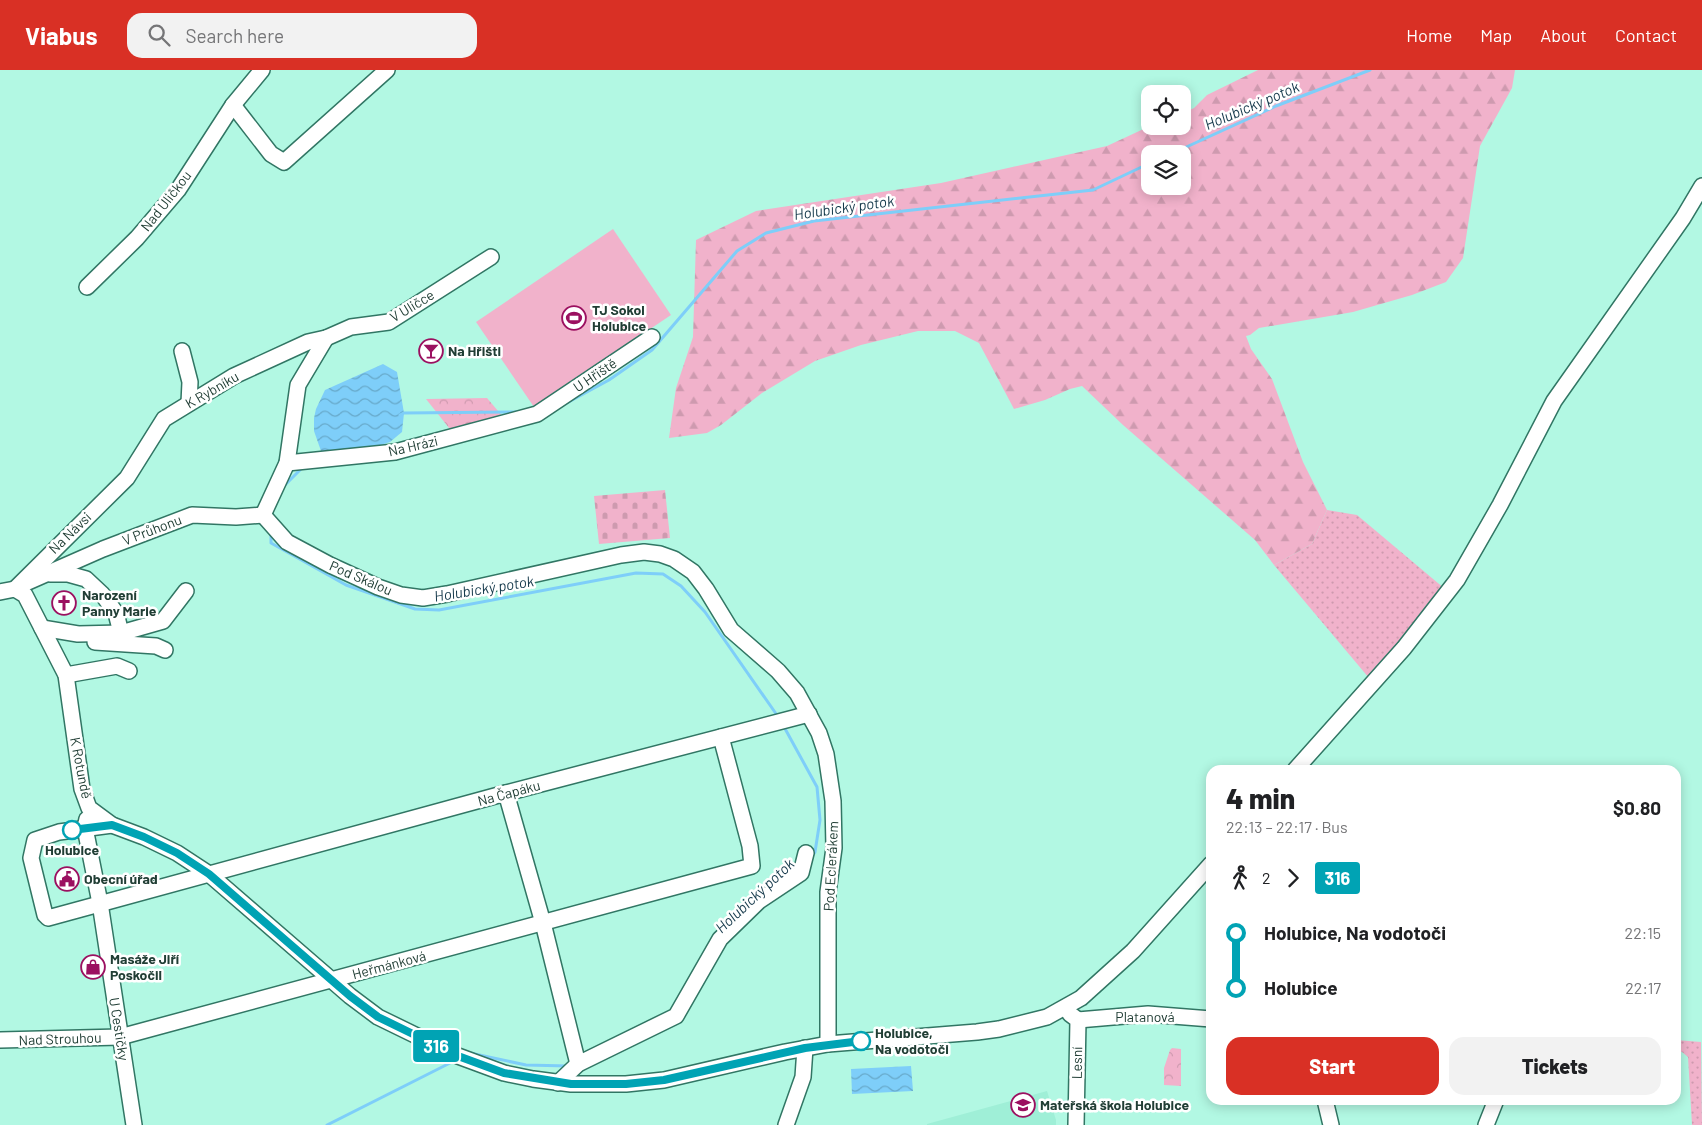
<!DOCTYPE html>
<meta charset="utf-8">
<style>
body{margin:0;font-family:Barlow,sans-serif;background:#f2f2f2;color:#202124;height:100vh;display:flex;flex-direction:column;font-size:19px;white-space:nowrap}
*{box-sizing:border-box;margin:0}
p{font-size:16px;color:#757577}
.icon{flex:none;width:28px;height:28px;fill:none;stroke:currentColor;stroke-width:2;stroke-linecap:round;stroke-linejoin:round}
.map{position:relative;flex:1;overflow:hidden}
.side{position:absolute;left:1206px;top:695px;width:475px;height:340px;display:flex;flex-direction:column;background:#fff;border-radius:15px;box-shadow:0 2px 12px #0003}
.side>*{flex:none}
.badge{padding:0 10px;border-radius:4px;font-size:18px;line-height:32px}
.tools{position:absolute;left:1141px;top:15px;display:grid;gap:10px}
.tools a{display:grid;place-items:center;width:50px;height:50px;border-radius:10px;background:#fff;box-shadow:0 2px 12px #0003;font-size:25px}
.map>.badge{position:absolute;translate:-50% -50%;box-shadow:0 0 0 2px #fff}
.legs{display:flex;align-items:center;gap:8px;height:55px;padding:0 20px;font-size:16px}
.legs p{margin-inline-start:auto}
.overview{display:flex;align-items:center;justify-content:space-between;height:85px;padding:0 20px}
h1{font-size:28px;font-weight:800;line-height:38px}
.button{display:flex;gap:10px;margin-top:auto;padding:10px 20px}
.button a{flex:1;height:58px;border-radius:15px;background:#d93025;color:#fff;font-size:20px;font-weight:800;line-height:58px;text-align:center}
.button a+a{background:#f2f2f2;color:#202124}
ul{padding:0 20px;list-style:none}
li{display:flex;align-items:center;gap:18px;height:55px;font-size:19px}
li i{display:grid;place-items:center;width:8px;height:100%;margin:0 6px;background:currentColor}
li i::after{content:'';width:12px;height:12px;margin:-6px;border:4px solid;border-radius:50%;background:#fff}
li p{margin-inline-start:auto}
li:first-child i{background:linear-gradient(#0000 50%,currentColor 0)}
li:last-child i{background:linear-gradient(currentColor 50%,#0000 0)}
header{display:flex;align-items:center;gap:30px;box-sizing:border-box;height:70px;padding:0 25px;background:#d93025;color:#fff}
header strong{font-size:24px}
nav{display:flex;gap:28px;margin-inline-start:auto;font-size:18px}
.search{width:350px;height:45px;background:#f2f2f2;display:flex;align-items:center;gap:12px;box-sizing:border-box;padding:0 18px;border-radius:15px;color:#757577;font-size:19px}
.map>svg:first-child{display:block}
</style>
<header>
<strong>Viabus</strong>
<div class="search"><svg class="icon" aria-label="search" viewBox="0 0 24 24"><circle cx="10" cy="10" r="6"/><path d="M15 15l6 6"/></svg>Search here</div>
<nav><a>Home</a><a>Map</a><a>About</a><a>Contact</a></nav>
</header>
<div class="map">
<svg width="1702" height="1055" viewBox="0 0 1702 1055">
<defs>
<pattern id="grass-dots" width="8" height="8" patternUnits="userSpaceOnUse" patternTransform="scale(1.25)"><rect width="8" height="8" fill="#f1b2cb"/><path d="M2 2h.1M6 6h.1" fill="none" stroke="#ce9aaf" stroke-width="1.8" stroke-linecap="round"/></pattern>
<pattern id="forest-firs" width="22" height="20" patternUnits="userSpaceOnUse" patternTransform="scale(1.25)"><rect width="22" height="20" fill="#f1b2cb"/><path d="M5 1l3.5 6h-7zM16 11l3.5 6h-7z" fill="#ce9aaf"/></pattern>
<pattern id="cemetery-stones" width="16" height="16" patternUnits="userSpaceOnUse" patternTransform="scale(1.25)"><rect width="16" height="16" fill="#f1b2cb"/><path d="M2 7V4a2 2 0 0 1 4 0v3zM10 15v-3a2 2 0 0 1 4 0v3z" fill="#ce9aaf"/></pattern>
<pattern id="park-crowns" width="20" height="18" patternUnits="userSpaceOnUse" patternTransform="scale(1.25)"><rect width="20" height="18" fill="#f1b2cb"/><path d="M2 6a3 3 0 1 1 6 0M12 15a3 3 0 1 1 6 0" fill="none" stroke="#ce9aaf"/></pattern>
<pattern id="water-waves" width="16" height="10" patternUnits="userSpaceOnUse" patternTransform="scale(1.25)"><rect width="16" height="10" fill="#7ecef9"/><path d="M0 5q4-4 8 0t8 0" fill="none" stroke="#67a9ca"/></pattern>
</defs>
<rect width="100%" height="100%" fill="#b2f8e3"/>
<!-- built -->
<path fill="#9fefd7" d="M 1047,1021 L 1056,1050 L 1056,1055 L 927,1055 L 927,1054 Z"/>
<!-- grass -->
<g fill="url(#grass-dots)">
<path d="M 1327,440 L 1357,445 L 1445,519 L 1369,608 L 1274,495 L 1312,474 Z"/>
<path d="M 1676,970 L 1701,972 L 1702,1055 L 1692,1055 L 1688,987 L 1682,982 L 1676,981 Z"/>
</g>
<!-- forest -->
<path fill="url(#forest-firs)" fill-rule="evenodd" d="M 1258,0 L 1515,0 L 1512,18 L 1480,76 L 1463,188 L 1446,212 L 1412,225 L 1353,242 L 1259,258 L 1250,265 L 1246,266 L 1251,279 L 1272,309 L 1303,392 L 1327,440 L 1312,474 L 1274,495 L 1255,470 L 1123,355 L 1082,316 L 1070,319 L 1045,330 L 1014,339 L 979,273 L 955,261 L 918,261 L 861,275 L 815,291 L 762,323 L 721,355 L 707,363 L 669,368 L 676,318 L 693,267 L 696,170 L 756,141 L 941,113 L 1107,76 L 1150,56 L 1182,56 L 1183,43 L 1194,38 L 1207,25 ZM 1150,84 L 1182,84 L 1182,116 L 1150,116 Z"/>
<!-- cemetery -->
<path fill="url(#cemetery-stones)" d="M 665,420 L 670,468 L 599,474 L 594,426 Z"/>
<!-- park -->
<g fill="url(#park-crowns)">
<path d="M 487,328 L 504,348 L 453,363 L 426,329 Z"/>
<path d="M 1172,978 L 1181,979 L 1181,1016 L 1164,1015 L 1164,998 L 1170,980 Z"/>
</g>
<!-- garden -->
<path fill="#f1b2cb" d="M 613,159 L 671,245 L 534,337 L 476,252 Z"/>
<!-- water -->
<g fill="url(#water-waves)">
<path d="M 383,294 L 397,302 L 404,343 L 402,362 L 390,372 L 366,380 L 321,381 L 314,361 L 314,348 L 316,339 L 325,320 Z"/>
<path d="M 911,996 L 913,1021 L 852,1024 L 851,999 Z"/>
</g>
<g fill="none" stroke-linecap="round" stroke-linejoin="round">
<!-- stream -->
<g stroke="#7ecef9" stroke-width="3">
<path d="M 1171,84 L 1276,36 L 1370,0"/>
<path d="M 563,335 L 609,310 L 652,280 L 737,181 L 766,163 L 814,151 L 1093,120 L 1150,93"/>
<path d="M 400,345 L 404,343 L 516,342"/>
<path d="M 285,415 L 303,397"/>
<path d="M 271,463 L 271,473 L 346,515 L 415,539 L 439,540 L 636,503 L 663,504 L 681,516 L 705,542 L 779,648"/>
<path d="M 783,655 L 817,717 L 820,750 L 815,782 L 812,786"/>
<path d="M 470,983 L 526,995 L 568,996"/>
<path d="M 327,1055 L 456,990"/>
</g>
<!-- minor casing -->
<g stroke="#317664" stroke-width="18">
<g id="minor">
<path d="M 233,35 L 271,84 L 284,92 L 387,0"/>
<path d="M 87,217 L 137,168 L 178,120 L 233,35 L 262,0"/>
<path d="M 182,281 L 190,312 L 189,333"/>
<path d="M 287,393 L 395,382 L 537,344 L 652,267"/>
<path d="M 263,445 L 287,472 L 330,495 L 378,517 L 401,525 L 423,528 L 447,524 L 621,485 L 644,482 L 660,484 L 674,489 L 693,502 L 706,519 L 731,560 L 778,601 L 797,623 L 819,663 L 826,684 L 833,731 L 834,778 L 828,822 L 828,974"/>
<path d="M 263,445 L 287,393 L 298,315 L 326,268"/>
<path d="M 50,504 L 68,504 L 86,509 L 102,524 L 116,543 L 121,563"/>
<path d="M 28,512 L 103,479 L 192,445 L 236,447 L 263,445"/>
<path d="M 15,519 L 127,408 L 164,349 L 234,306 L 308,272 L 326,268 L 351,257 L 389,252 L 491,187"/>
<path d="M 0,522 L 15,519 L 25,525 L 66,605 L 82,719 L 89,738 L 112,755 L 144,767 L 177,783 L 209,804 L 350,926 L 378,947 L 458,986 L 504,1003 L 533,1009 L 571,1014 L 626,1014 L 664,1010 L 785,982 L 828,974 L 977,962 L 999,959 L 1047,947 L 1081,928 L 1133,881 L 1211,794"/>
<path d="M 42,558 L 78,564 L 121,563 L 163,551 L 186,521"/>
<path d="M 95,572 L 156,576 L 165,580"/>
<path d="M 66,605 L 117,596 L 129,601"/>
<path d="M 1295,700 L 1404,578 L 1457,510 L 1500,435 L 1554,331 L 1683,148 L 1702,116"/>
<path d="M 506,723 L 543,853 L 578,994"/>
<path d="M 87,749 L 85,758 L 100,833 L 134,1055"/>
<path d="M 112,755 L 59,762 L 35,770 L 31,788 L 45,845 L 48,848 L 506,723 L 809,644"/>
<path d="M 1070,944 L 1078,950 L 1076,1055"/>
<path d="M 1078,950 L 1148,944 L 1211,949"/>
<path d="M 0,970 L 120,967 L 752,796 L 750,776 L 721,667"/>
<path d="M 558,1013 L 578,994 L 676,946 L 720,869 L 759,831 L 801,803 L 806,783"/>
<path d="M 1325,1030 L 1331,1055"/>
<path d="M 786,1055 L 803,1007 L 805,978"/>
<path d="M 1486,1055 L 1496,1030"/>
</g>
</g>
<!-- minor -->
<use href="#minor" stroke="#fff" stroke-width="15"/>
</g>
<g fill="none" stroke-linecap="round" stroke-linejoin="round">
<!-- line-1 casing -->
<g stroke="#fff" stroke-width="11">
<path id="line-1" d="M 72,760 L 112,755 L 144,767 L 177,783 L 209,804 L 350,926 L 378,947 L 458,986 L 504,1003 L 571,1014 L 626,1014 L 664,1010 L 805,978 L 861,971"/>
</g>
<!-- line-1 -->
<use href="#line-1" stroke="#00a3b4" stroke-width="8"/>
</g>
<!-- icons -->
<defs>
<g id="stadium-ring" transform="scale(1.25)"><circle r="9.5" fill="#fff" stroke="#9b1060" stroke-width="1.5"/><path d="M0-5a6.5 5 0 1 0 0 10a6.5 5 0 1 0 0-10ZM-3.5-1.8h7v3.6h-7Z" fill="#9b1060"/></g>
<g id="bar-ring" transform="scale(1.25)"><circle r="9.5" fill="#fff" stroke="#9b1060" stroke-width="1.5"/><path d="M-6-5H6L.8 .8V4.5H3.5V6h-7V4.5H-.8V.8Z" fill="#9b1060"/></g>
<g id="church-ring" transform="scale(1.25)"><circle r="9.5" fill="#fff" stroke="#9b1060" stroke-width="1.5"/><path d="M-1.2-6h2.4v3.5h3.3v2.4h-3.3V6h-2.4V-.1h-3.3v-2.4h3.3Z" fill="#9b1060"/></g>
<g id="civic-ring" transform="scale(1.25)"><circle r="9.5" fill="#fff" stroke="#9b1060" stroke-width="1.5"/><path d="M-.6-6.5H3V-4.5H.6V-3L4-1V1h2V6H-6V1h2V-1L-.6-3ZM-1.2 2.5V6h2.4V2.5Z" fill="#9b1060"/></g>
<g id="shop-ring" transform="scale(1.25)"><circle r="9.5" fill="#fff" stroke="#9b1060" stroke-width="1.5"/><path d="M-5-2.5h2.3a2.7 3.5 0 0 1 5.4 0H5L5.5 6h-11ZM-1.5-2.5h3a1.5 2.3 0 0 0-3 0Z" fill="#9b1060"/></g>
<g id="school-ring" transform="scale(1.25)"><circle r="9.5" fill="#fff" stroke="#9b1060" stroke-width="1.5"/><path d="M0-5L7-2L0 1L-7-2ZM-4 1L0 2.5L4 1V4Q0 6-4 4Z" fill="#9b1060"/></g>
</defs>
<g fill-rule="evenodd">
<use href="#stadium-ring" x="574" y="248"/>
<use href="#bar-ring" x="431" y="281"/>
<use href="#church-ring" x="64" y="533"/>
<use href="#civic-ring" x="67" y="809"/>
<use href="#shop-ring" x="93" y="897"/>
<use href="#school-ring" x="1023" y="1035"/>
</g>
<!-- markers -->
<g fill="#fff" stroke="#00a3b4" stroke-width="2.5">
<circle cx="72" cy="760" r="9"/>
<circle cx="861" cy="971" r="9"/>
</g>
<g text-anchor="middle" stroke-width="5" stroke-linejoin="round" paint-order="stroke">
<!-- street labels -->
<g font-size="14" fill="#213e35" stroke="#fff">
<text transform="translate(166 131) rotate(-52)" y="5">Nad Uličkou</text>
<text transform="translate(412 236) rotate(-31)" y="5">V Uličce</text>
<text transform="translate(595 305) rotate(-34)" y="5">U Hřiště</text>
<text transform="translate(212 320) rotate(-30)" y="5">K Rybníku</text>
<text transform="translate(413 376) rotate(-13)" y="5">Na Hrázi</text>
<text transform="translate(152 460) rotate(-21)" y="5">V Průhonu</text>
<text transform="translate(70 463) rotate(-44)" y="5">Na Návsi</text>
<text transform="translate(361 508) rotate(23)" y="5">Pod Skálou</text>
<text transform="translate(81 698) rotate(79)" y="5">K Rotundě</text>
<text transform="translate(509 723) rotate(-15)" y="5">Na Čapáku</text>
<text transform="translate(831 796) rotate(-87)" y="5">Pod Eclerákem</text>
<text transform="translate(389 895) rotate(-15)" y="5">Heřmánková</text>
<text x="1145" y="952">Platanová</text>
<text transform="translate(119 959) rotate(81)" y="5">U Cestičky</text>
<text transform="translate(60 969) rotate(-2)" y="5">Nad Strouhou</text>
<text transform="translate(1077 993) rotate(-89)" y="5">Lesní</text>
</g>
<!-- poi labels -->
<g font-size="14" font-weight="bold" fill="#213e35" stroke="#fff" text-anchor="start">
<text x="592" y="245">TJ Sokol<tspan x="592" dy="16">Holubice</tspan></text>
<text x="448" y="286">Na Hřišti</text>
<text x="82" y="530">Narození<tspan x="82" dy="16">Panny Marie</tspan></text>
<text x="84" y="814">Obecní úřad</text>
<text x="110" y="894">Masáže Jiří<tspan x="110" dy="16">Poskočil</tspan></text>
<text x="1040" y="1040">Mateřská škola Holubice</text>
</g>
<!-- stop labels -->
<g font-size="14" font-weight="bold" fill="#213e35" stroke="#fff">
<text x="72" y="785">Holubice</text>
<text x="875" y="968" text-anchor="start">Holubice,<tspan x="875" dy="16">Na vodotoči</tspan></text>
</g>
<!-- water labels -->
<g font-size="15" font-style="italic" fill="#15394b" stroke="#fff">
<text transform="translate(1252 36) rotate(-23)" y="5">Holubický potok</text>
<text transform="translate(844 138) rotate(-8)" y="5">Holubický potok</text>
<text transform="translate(484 519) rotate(-9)" y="5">Holubický potok</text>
<text transform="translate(755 826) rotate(-43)" y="5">Holubický potok</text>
</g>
</g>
</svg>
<div class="tools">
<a><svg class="icon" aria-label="locate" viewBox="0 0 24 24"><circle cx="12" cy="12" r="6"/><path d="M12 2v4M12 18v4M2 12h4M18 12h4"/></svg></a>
<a><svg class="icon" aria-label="layers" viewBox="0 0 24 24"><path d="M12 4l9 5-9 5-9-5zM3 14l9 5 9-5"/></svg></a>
</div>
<b class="badge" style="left:436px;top:976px;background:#00a3b4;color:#fff">316</b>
<section class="side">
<div class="overview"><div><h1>4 min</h1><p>22:13 – 22:17 · Bus</p></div><b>$0.80</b></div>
<div class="legs"><svg class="icon" aria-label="walk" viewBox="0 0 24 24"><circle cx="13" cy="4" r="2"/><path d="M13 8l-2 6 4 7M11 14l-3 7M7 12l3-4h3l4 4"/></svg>2<svg class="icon" aria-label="forward" viewBox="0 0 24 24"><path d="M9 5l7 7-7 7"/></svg><b class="badge" style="background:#00a3b4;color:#fff">316</b></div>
<ul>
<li><i style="color:#00a3b4"></i><b>Holubice, Na vodotoči</b><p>22:15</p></li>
<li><i style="color:#00a3b4"></i><b>Holubice</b><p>22:17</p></li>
</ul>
<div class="button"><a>Start</a><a>Tickets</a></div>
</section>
</div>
